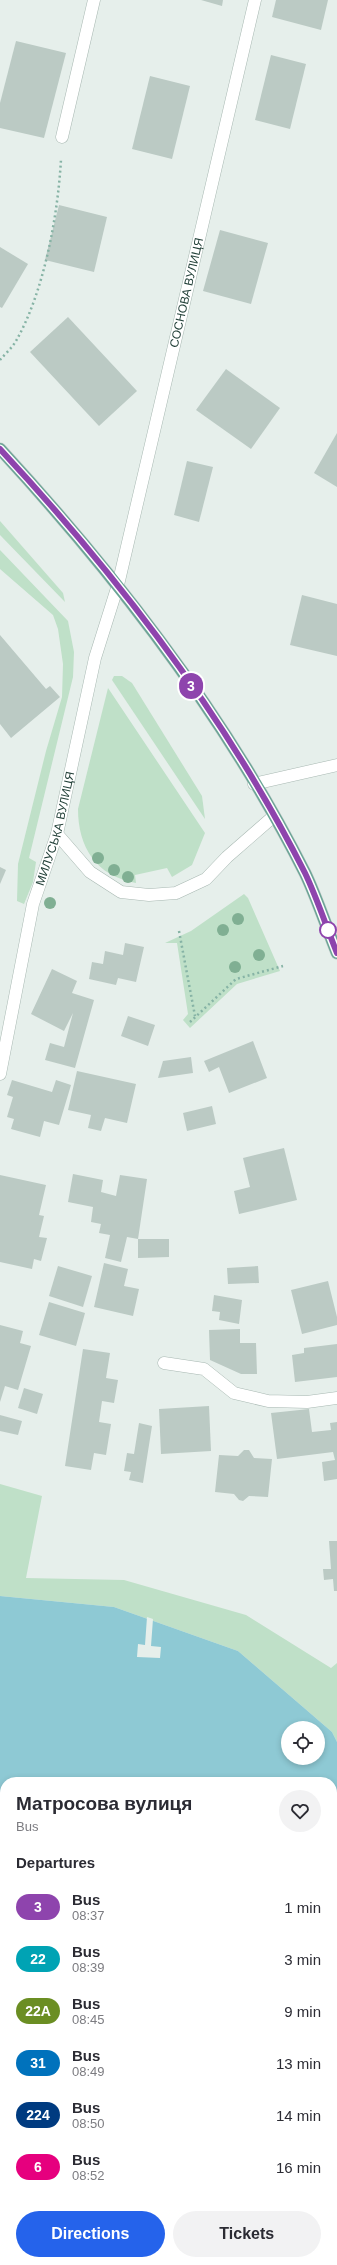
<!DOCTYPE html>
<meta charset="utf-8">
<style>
body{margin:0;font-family:Arial,sans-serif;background:#f2f2f3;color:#2b2b33;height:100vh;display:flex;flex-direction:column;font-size:15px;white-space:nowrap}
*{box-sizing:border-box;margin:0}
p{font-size:13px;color:#7c7c81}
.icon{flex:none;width:22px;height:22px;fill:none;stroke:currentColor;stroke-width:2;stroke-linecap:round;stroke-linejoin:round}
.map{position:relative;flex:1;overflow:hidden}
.side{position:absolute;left:0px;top:1777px;width:337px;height:488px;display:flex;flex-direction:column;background:#fff;border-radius:16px 16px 0 0;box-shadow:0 2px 6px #0003}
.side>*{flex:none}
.badge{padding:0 8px;border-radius:13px;font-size:14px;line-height:26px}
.fabs{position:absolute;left:281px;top:1721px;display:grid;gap:8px}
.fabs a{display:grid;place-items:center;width:44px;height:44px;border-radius:50%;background:#fff;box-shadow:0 2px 6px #0003;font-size:20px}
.map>.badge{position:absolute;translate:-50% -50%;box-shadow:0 0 0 2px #fff}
h2{padding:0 16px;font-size:15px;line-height:36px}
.round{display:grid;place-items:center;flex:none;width:42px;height:42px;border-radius:21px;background:#f2f2f3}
.headline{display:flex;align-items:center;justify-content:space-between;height:68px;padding:0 16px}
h1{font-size:19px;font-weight:700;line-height:30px}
.button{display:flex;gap:8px;margin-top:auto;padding:8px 16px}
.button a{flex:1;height:46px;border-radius:24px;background:#2563eb;color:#fff;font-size:16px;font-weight:700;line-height:46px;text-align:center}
.button a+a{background:#f2f2f3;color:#2b2b33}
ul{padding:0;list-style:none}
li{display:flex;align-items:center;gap:12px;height:52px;padding:0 16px}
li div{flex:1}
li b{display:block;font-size:15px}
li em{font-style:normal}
li .badge{min-width:44px;font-weight:700;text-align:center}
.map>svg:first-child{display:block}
</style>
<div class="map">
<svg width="337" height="2265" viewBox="0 0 337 2265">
<rect width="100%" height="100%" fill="#e6efeb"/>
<!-- green -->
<g fill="#bfe0c8">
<path d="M 0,521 L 63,593 L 65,602 L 0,535 Z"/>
<path d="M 0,550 L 68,621 L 74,652 L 73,677 L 29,858 L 36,862 L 33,882 L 24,904 L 17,901 L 18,864 L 46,751 L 62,697 L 63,664 L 58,629 L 53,615 L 0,569 Z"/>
<path d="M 114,676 L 122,676 L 132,683 L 202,796 L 205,819 L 112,680 Z"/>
<path d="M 108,688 L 205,833 L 192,865 L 172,877 L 167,868 L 135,875 L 136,883 C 96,876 78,847 78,809 Z"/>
<path d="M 244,894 L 248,898 L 280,971 L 237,984 L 190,1028 L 183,1020 L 188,1014 L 177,943 L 165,943 L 191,931 Z"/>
<path d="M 0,1484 L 42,1496 L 26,1578 L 124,1580 L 246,1615 L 331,1668 L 337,1663 L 337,1742 L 332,1732 L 238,1651 L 114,1607 L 0,1596 Z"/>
</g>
<!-- water -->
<path fill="#8ec9d4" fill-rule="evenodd" d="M 0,1596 L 114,1607 L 238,1651 L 332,1732 L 337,1742 L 337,2265 L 0,2265 ZM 288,1728 L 318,1728 L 318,1758 L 288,1758 ZM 5,1782 L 332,1782 L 332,2260 L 5,2260 Z"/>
<!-- pier -->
<path fill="#e6efeb" d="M 147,1617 L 153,1619 L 151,1646 L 161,1647 L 160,1658 L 137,1657 L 138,1644 L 145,1645 Z"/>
<!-- building -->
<g fill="#bbcac4">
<path d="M 201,0 L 223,0 L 222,6 Z"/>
<path d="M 276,0 L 328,0 L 321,30 L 272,17 Z"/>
<path d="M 16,41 L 66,53 L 44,138 L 0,128 L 0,103 Z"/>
<path d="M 271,55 L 306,64 L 290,129 L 255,120 Z"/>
<path d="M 150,76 L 190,86 L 172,159 L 132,149 Z"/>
<path d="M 59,205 L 107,217 L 94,272 L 45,260 Z"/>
<path d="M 220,230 L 268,243 L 251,304 L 203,291 Z"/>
<path d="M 0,247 L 28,264 L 2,308 L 0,307 Z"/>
<path d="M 68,317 L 137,391 L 99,426 L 30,352 Z"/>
<path d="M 226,369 L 280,408 L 251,449 L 196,410 Z"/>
<path d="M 337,433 L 337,487 L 314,473 Z"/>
<path d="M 187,461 L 213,467 L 199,522 L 174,515 Z"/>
<path d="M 302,595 L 337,604 L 337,656 L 290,645 Z"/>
<path d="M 0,635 L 46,689 L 50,686 L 60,697 L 11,738 L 0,724 Z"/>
<path d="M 0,867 L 6,870 L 0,884 Z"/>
<path d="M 125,943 L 144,947 L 136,982 L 118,978 L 116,985 L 89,979 L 92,962 L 103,964 L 105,951 L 123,955 Z"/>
<path d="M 52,969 L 77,981 L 72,993 L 94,1000 L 75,1068 L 45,1060 L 50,1043 L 64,1047 L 73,1013 L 64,1031 L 31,1014 Z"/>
<path d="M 128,1016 L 155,1025 L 148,1046 L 121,1036 Z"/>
<path d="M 253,1041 L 267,1078 L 229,1093 L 219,1067 L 209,1072 L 204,1061 Z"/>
<path d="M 191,1057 L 193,1073 L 158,1078 L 163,1061 Z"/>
<path d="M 77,1071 L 136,1084 L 127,1123 L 105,1118 L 101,1131 L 88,1128 L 91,1115 L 68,1110 Z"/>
<path d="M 12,1080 L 52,1092 L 56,1080 L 71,1085 L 59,1125 L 44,1121 L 40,1137 L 11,1129 L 14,1119 L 7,1117 L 13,1097 L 7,1095 Z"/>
<path d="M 212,1106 L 216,1124 L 187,1131 L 183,1113 Z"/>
<path d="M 284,1148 L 297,1200 L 239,1214 L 234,1191 L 250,1187 L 243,1158 Z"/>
<path d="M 73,1174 L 103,1180 L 101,1192 L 116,1196 L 120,1175 L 147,1179 L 138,1239 L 169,1239 L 169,1257 L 138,1258 L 138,1239 L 127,1237 L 121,1262 L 105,1258 L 110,1235 L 99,1233 L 101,1224 L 91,1222 L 93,1207 L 68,1202 Z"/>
<path d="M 0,1175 L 46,1185 L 39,1215 L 44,1216 L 39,1237 L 47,1238 L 41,1261 L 34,1259 L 32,1269 L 0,1262 Z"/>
<path d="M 104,1263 L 128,1269 L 124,1286 L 139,1289 L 133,1316 L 94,1307 Z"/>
<path d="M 58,1266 L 92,1276 L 83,1307 L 49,1296 Z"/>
<path d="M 258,1266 L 259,1283 L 228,1284 L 227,1268 Z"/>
<path d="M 328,1281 L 337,1317 L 337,1325 L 302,1334 L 291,1290 Z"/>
<path d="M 214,1295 L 242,1300 L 239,1324 L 219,1320 L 220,1312 L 212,1311 Z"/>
<path d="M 49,1302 L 85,1313 L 76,1346 L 39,1335 Z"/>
<path d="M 0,1325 L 23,1331 L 20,1343 L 31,1346 L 18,1390 L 5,1386 L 0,1402 Z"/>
<path d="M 240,1329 L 240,1343 L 256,1343 L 257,1374 L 241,1374 L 210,1360 L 209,1330 Z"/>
<path d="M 337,1344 L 337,1377 L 295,1382 L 292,1355 L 304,1353 L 304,1348 Z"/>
<path d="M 83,1349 L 110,1353 L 106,1378 L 118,1380 L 114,1403 L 102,1401 L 99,1422 L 111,1424 L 106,1455 L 94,1453 L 91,1470 L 65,1466 Z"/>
<path d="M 24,1388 L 43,1394 L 37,1414 L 18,1408 Z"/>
<path d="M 209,1406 L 211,1451 L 161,1454 L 159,1409 Z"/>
<path d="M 309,1409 L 312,1432 L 331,1430 L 330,1423 L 337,1422 L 337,1479 L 324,1481 L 322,1462 L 335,1460 L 333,1452 L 277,1459 L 271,1413 Z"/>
<path d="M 0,1415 L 22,1421 L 18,1435 L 0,1431 Z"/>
<path d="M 139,1423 L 152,1426 L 143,1483 L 129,1480 L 131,1472 L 124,1471 L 127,1453 L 134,1454 Z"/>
<path d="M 244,1450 L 249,1450 L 254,1458 L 272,1459 L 268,1497 L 249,1496 L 243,1501 L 239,1500 L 234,1494 L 215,1492 L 219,1455 L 238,1456 Z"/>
<path d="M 329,1541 L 337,1541 L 337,1591 L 334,1591 L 333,1579 L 324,1580 L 323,1569 L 331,1569 Z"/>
</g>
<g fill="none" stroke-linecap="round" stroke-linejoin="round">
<!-- service casing -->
<g stroke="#a8b8b2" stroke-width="13">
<g id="service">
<path d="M 57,834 L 90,872 L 121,892 L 149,895 L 176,893 L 206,879 L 227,857 L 274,816"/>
<path d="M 164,1363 L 204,1369 L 234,1393 L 268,1401 L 307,1402 L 337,1398"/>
</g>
</g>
<!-- minor casing -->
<g stroke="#a8b8b2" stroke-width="13">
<g id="minor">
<path d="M 62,137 L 94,0"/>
<path d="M 254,784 L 337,765"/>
<path id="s1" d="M 0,1074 L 33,904 L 57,834 L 95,658 L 118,585 L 255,0"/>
</g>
</g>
<!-- primary casing -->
<g stroke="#c2cac8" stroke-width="13">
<path id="primary" d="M 0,449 C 117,576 227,718 305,873 C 317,898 326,926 337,953"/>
</g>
<!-- path -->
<g stroke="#86b3a5" stroke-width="2.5" stroke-dasharray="2 3" stroke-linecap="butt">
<path d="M 0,360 C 5,354 12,348 16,341 C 44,292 58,215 61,159"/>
<path d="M 179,931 L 195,1016"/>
<path d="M 190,1022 L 236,979 L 283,966"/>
</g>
<!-- service -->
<use href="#service" stroke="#fff" stroke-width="12"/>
<!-- minor -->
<use href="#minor" stroke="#fff" stroke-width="12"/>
<!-- primary -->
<use href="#primary" stroke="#6aa596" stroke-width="12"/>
</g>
<!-- trees -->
<g fill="#80af93">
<circle cx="98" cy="858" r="6"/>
<circle cx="114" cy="870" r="6"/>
<circle cx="128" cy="877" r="6"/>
<circle cx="50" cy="903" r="6"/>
<circle cx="238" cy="919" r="6"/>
<circle cx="223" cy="930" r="6"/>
<circle cx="259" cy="955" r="6"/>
<circle cx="235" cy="967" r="6"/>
</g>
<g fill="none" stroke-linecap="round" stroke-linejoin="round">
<!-- line casing -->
<g stroke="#fff" stroke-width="9">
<path id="line" d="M 0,449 C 117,575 227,718 305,873 C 317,898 326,926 337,953"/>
</g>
<!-- line -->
<use href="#line" stroke="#8e44ad" stroke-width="6"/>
</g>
<!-- markers -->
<circle fill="#fff" stroke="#8e44ad" stroke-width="2" cx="328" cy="930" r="8"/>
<g text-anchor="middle" stroke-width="4" stroke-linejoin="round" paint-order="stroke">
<!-- street labels -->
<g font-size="12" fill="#24423a" stroke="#f7fbf9">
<text dy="4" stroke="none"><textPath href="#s1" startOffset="804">СОСНОВА ВУЛИЦЯ</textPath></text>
<text dy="4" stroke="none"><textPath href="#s1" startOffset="252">МИЛУСЬКА ВУЛИЦЯ</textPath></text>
</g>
</g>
</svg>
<div class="fabs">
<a><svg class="icon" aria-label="locate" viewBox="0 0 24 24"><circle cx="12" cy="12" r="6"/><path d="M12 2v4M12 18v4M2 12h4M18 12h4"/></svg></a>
</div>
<b class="badge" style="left:191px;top:686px;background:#8e44ad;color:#fff">3</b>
<section class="side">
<div class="headline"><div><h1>Матросова вулиця</h1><p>Bus</p></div><a class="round"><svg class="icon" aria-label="heart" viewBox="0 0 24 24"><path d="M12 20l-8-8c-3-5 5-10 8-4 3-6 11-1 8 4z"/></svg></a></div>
<h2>Departures</h2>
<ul>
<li><span class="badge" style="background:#8e44ad;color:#fff">3</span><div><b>Bus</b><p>08:37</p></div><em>1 min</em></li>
<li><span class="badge" style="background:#00a3b4;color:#fff">22</span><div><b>Bus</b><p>08:39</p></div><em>3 min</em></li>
<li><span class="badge" style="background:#6b8e23;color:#fff">22А</span><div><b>Bus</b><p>08:45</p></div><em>9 min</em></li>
<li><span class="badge" style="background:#0072bc;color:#fff">31</span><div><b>Bus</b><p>08:49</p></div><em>13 min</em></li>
<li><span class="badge" style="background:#003b80;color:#fff">224</span><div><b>Bus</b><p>08:50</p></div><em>14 min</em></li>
<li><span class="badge" style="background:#e6007e;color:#fff">6</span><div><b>Bus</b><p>08:52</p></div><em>16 min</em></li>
</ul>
<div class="button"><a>Directions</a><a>Tickets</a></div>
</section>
</div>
